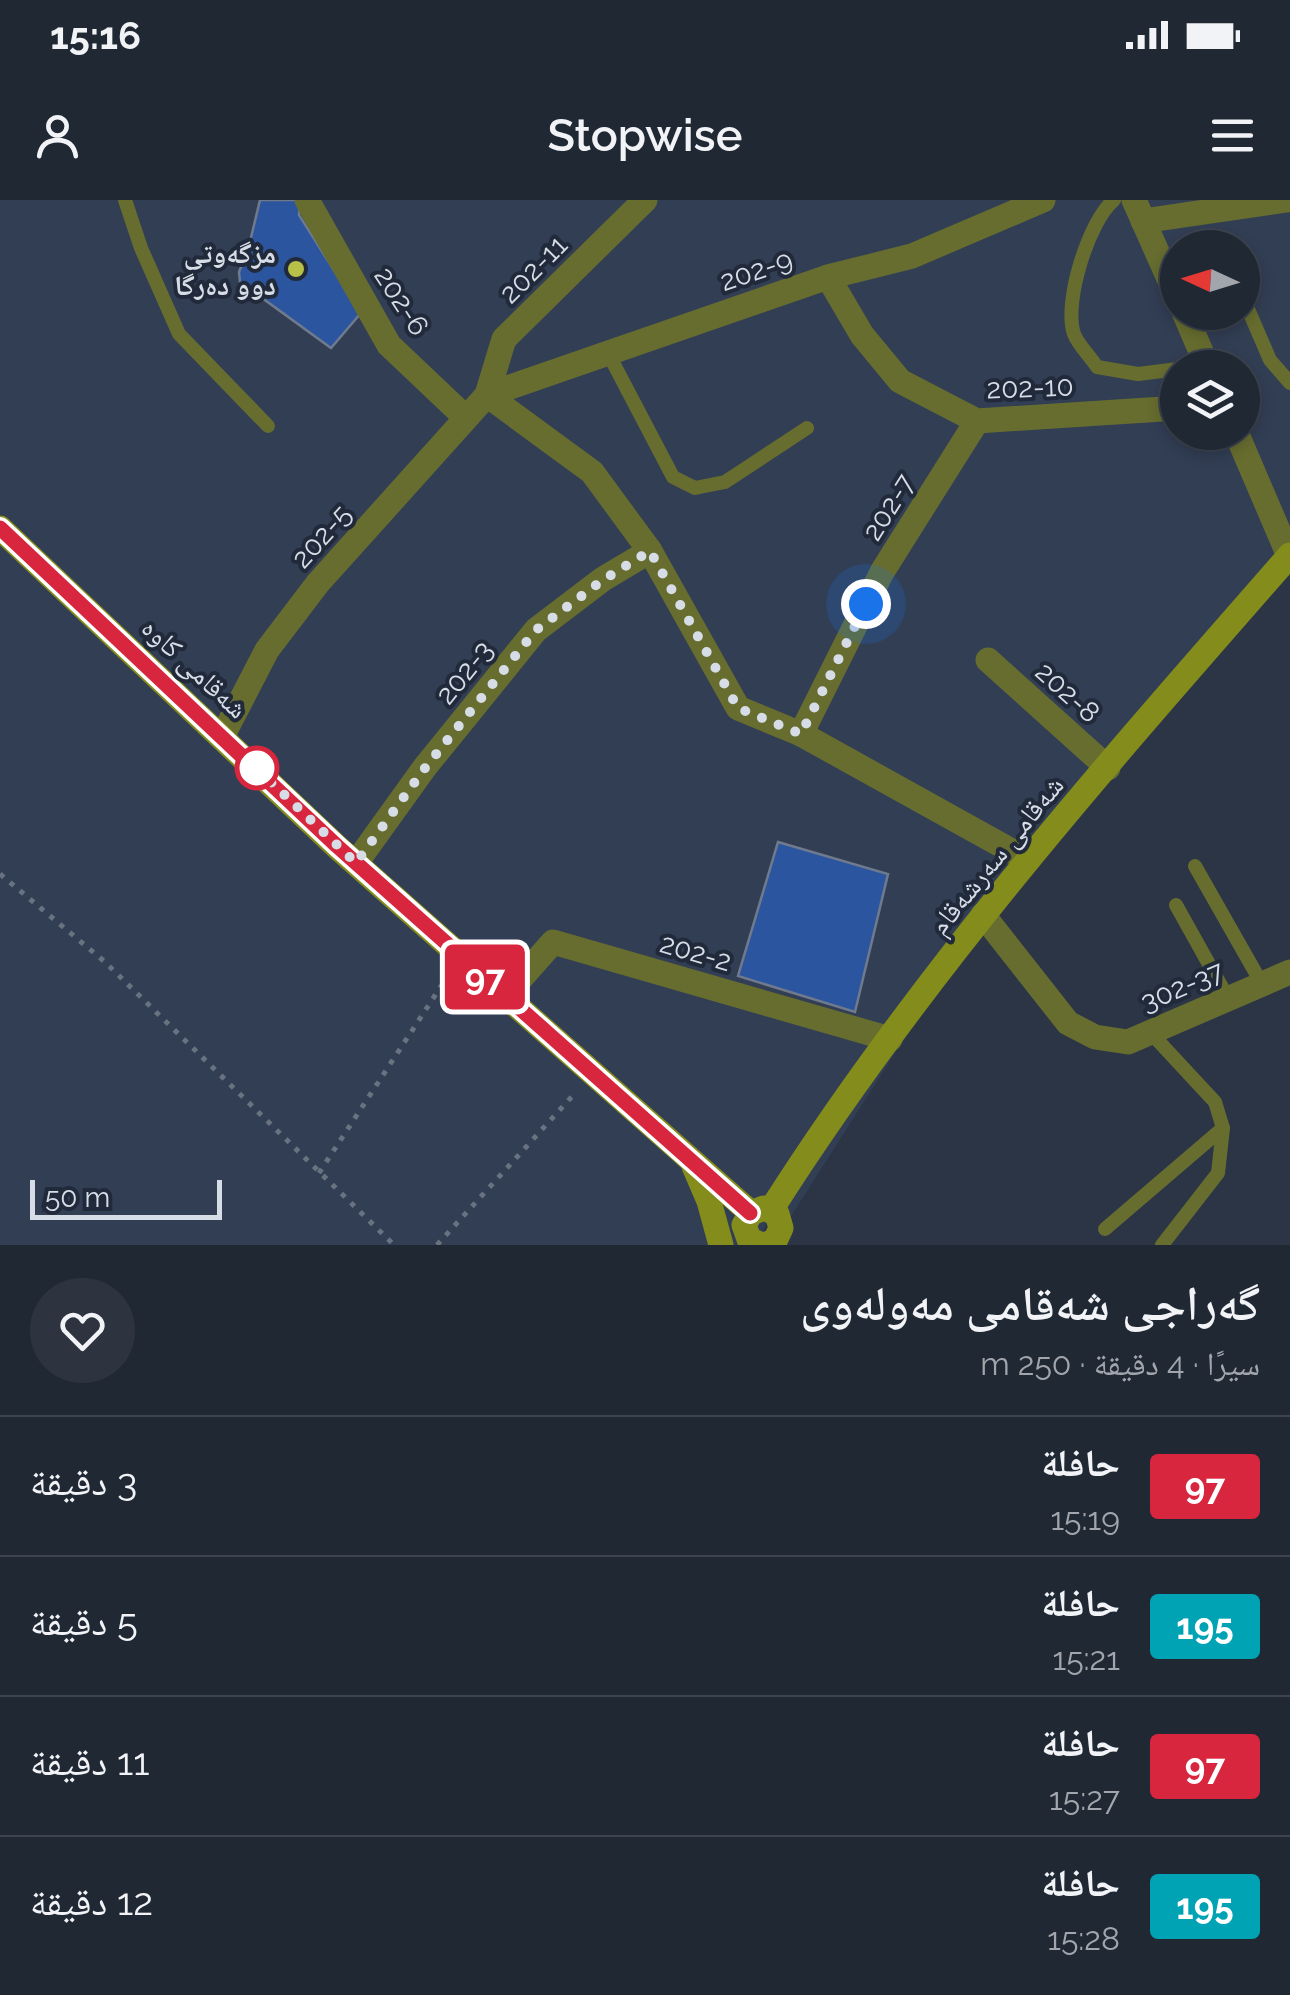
<!DOCTYPE html>
<html lang="ar">
<meta charset="utf-8">
<style>
body{margin:0;font-family:Raleway,"Noto Naskh Arabic",sans-serif;background:#2d3440;color:#f1f3f6;direction:rtl;height:100vh;display:flex;flex-direction:column;font-size:38px;white-space:nowrap}
*{box-sizing:border-box;margin:0}
p{font-size:32px;color:#a2a6ac}
.icon{flex:none;width:55px;height:55px;fill:none;stroke:currentColor;stroke-width:2;stroke-linecap:round;stroke-linejoin:round}
.map{position:relative;height:1045px;overflow:hidden;direction:ltr}
.sheet{display:flex;flex-direction:column;background:#202834;flex:1}
.sheet>*{flex:none}
.badge{padding:0 20px;border-radius:8px;font-size:35px;line-height:65px}
.needle{width:65px;rotate:274deg}
.fabs{position:absolute;left:1160px;top:30px;display:grid;gap:20px}
.fabs a{display:grid;place-items:center;width:100px;height:100px;border-radius:50%;background:#202834;box-shadow:0 5px 15px #0003,0 0 0 2px #3d444f;font-size:50px}
.scale{position:absolute;left:30px;bottom:25px;width:192px;box-sizing:border-box;padding-left:10px;border:5px solid #d7dde7;border-top:0;font-size:28px;line-height:35px;white-space:nowrap;color:#d7dde7;-webkit-text-stroke:8px #212a3a;paint-order:stroke}
.you{position:absolute;width:50px;height:50px;margin:-25px;border:8px solid #fff;border-radius:50%;background:#1a73e8;box-shadow:0 0 0 15px #1a73e833}
.map>.badge{position:absolute;translate:-50% -50%;box-shadow:0 0 0 5px #fff}
.round{display:grid;place-items:center;flex:none;width:105px;height:105px;border-radius:52px;background:#2d3440}
.overview{display:flex;align-items:center;justify-content:space-between;height:170px;padding:0 30px}
h1{font-size:48px;font-weight:600;line-height:75px}
ul{padding:0;list-style:none}
li{display:flex;align-items:center;gap:30px;height:140px;padding:0 30px;border-top:2px solid #3d444f}
li div{flex:1}
li b{display:block;font-size:38px}
li em{font-style:normal}
li .badge{min-width:110px;font-weight:700;text-align:center}
.status{display:flex;justify-content:space-between;align-items:center;height:70px;padding:0 50px;background:#202834;direction:ltr}
.status svg{height:28px;fill:currentColor}
header{display:flex;justify-content:space-between;align-items:center;height:130px;padding:0 30px;background:#202834;font-size:45px;font-weight:600}
.map>svg:first-child{display:block}
</style>
<div class="status"><b>15:16</b><svg viewBox="0 0 49 12"><path d="M0 12V9h3v3zM5 12V6h3v6zM10 12V3h3v9zM15 12V0h3v12zM26 1h20v11H26zM47 4h2v5h-2z"/></svg></div>
<header><svg class="icon" aria-label="menu" viewBox="0 0 24 24"><path d="M4 6h16M4 12h16M4 18h16"/></svg>Stopwise<svg class="icon" aria-label="person" viewBox="0 0 24 24"><circle cx="12" cy="8" r="4"/><path d="M4 21q1-7 8-7t8 7"/></svg></header>
<div class="map">
<svg width="1290" height="1045" viewBox="0 0 1290 1045">
<rect width="100%" height="100%" fill="#2b3545"/>
<!-- built -->
<path fill="#323e54" fill-rule="evenodd" d="M 0,0 L 1290,0 L 1290,355 L 983,715 L 779,1035 L 766,1023 L 759,1045 L 0,1045 ZM 1178,48 L 1242,48 L 1242,112 L 1178,112 ZM 1178,168 L 1242,168 L 1242,232 L 1178,232 Z"/>
<!-- building -->
<g fill="#2c559f" stroke="#6f7a8d" stroke-width="2.5">
<path d="M 260,0 L 297,0 L 300,4 L 299,15 L 361,113 L 331,148 L 240,82 L 239,72 L 248,50 Z"/>
<path d="M 778,642 L 888,674 L 855,812 L 738,776 Z"/>
</g>
<g fill="none" stroke-linecap="round" stroke-linejoin="round">
<!-- path -->
<g stroke="#697280" stroke-width="5" stroke-dasharray="5 8" stroke-linecap="butt">
<path d="M 0,674 L 105,762 L 394,1045"/>
<path d="M 319,973 L 449,774"/>
<path d="M 437,1045 L 576,892"/>
</g>
<!-- lane -->
<g stroke="#676d2f" stroke-width="14">
<path d="M 125,0 L 141,48 L 179,134 L 268,226"/>
<path d="M 1114,0 C 1089,20 1063,103 1074,134 C 1078,145 1091,157 1097,167 L 1138,174 L 1178,169"/>
<path d="M 1242,95 L 1270,160 L 1290,183"/>
<path d="M 608,153 L 673,277 L 695,288 L 725,282 L 807,228"/>
<path d="M 1195,666 L 1262,784"/>
<path d="M 1176,705 L 1229,800"/>
<path d="M 1150,832 L 1215,902 L 1223,928 L 1218,973 L 1162,1045"/>
<path d="M 1105,1029 L 1223,928"/>
</g>
<!-- street -->
<g stroke="#676d2f" stroke-width="25">
<path d="M 307,0 L 389,145 L 466,218"/>
<path d="M 1134,0 L 1178,99"/>
<path d="M 1143,21 L 1287,0"/>
<path d="M 828,77 L 862,135 L 900,181 L 977,221 L 1178,208"/>
<path d="M 1184,112 L 1208,168"/>
<path d="M 487,195 L 592,272 L 650,351 L 738,508 L 801,534 L 1028,660"/>
<path d="M 487,195 L 828,77 L 912,56 L 1043,0"/>
<path d="M 1236,232 L 1289,356"/>
<path d="M 988,460 L 1108,568"/>
<path d="M 801,534 L 882,372 L 977,221"/>
<path d="M 223,535 L 267,450 L 318,383 L 487,195 L 504,139 L 645,0"/>
<path d="M 356,663 L 425,567 L 536,430 L 603,379 L 650,351"/>
<path d="M 983,715 L 1068,823 L 1095,837 L 1128,842 L 1290,772"/>
<path d="M 506,795 L 553,742 L 890,839"/>
</g>
<!-- secondary -->
<g stroke="#848c1b" stroke-width="25">
<path d="M 0,328 L 337,647 L 751,1013"/>
<path d="M 694,966 L 709,1001 L 721,1045"/>
<path d="M 771,1010 C 920,775 1107,564 1290,355"/>
<path d="M 761,1045 L 749,1039 L 744,1025 L 751,1013 L 764,1008 L 777,1014 L 781,1028 L 775,1041 L 763,1045"/>
</g>
</g>
<g fill="none" stroke-linecap="round" stroke-linejoin="round">
<!-- line casing -->
<g stroke="#fff" stroke-width="22">
<path id="line" d="M 0,328 L 337,646 L 750,1013"/>
</g>
<!-- line -->
<use href="#line" stroke="#d7263d" stroke-width="15"/>
<!-- walk -->
<path stroke="#d7dde7" stroke-width="10" stroke-dasharray="0 18" d="M 257,568 L 251,563 L 356,663 L 425,568 L 536,430 L 603,380 L 650,351 L 738,508 L 801,534 L 866,404"/>
</g>
<!-- markers -->
<circle fill="#b7c148" stroke="#212a3a" stroke-width="4" cx="296" cy="69" r="10"/>
<circle fill="#fff" stroke="#d7263d" stroke-width="5" cx="257" cy="568" r="20"/>
<g text-anchor="middle" stroke-width="8" stroke-linejoin="round" paint-order="stroke">
<!-- poi labels -->
<g font-size="28" font-weight="bold" fill="#d7dde7" stroke="#212a3a" text-anchor="end">
<text x="276" y="63">مزگەوتی<tspan x="276" dy="32">دوو دەرگا</tspan></text>
</g>
<!-- street labels -->
<g font-size="28" fill="#d7dde7" stroke="#212a3a">
<text transform="translate(533 69) rotate(-45)" y="10">202-11</text>
<text transform="translate(756 70) rotate(-19)" y="10">202-9</text>
<text transform="translate(402 101) rotate(57)" y="10">202-6</text>
<text transform="translate(1030 187) rotate(-2)" y="10">202-10</text>
<text transform="translate(888 307) rotate(-58)" y="10">202-7</text>
<text transform="translate(321 336) rotate(-48)" y="10">202-5</text>
<text transform="translate(195 468) rotate(43)" y="10">شەقامی کاوە</text>
<text transform="translate(464 472) rotate(-51)" y="10">202-3</text>
<text transform="translate(1068 492) rotate(42)" y="10">202-8</text>
<text transform="translate(996 655) rotate(-51)" y="10">شەقامی سەرشەقام</text>
<text transform="translate(696 752) rotate(16)" y="10">202-2</text>
<text transform="translate(1182 786) rotate(-23)" y="10">302-37</text>
</g>
</g>
</svg>
<div class="fabs">
<a><svg class="needle" viewBox="-14 -14 28 28"><path d="M0-13l5 13h-10z" fill="#e53935"/><path d="M0 13l5-13h-10z" fill="#a2a6ac"/></svg></a>
<a><svg class="icon" aria-label="layers" viewBox="0 0 24 24"><path d="M12 4l9 5-9 5-9-5zM3 14l9 5 9-5"/></svg></a>
</div>
<div class="scale">50 m</div>
<div class="you" style="left:866px;top:404px"></div>
<b class="badge" style="left:485px;top:777px;background:#d7263d;color:#fff">97</b>
</div>
<section class="sheet">
<div class="overview"><div><h1>گەراجی شەقامی مەولەوی</h1><p>سيرًا · 4 دقيقة · 250 m</p></div><a class="round"><svg class="icon" aria-label="heart" viewBox="0 0 24 24"><path d="M12 20l-8-8c-3-5 5-10 8-4 3-6 11-1 8 4z"/></svg></a></div>
<ul>
<li><span class="badge" style="background:#d7263d;color:#fff">97</span><div><b>حافلة</b><p>15:19</p></div><em>3 دقيقة</em></li>
<li><span class="badge" style="background:#00a3b4;color:#fff">195</span><div><b>حافلة</b><p>15:21</p></div><em>5 دقيقة</em></li>
<li><span class="badge" style="background:#d7263d;color:#fff">97</span><div><b>حافلة</b><p>15:27</p></div><em>11 دقيقة</em></li>
<li><span class="badge" style="background:#00a3b4;color:#fff">195</span><div><b>حافلة</b><p>15:28</p></div><em>12 دقيقة</em></li>
</ul>
</section>
